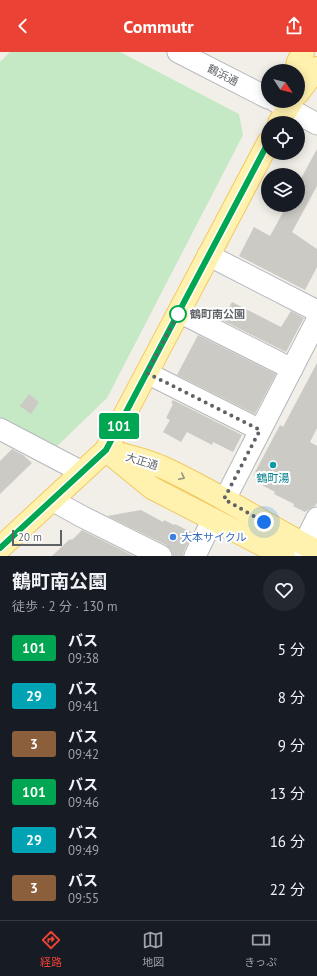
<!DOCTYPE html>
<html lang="ja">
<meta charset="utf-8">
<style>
body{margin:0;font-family:"PT Sans","Noto Sans JP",sans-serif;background:#242831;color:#f1f3f6;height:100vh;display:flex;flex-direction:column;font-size:15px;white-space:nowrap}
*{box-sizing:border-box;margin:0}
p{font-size:13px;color:#9ea1a6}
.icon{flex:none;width:22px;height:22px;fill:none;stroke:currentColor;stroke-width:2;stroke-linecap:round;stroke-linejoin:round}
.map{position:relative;height:504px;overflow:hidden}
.side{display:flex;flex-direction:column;background:#171b24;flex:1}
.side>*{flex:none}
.badge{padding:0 8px;border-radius:3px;font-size:14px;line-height:26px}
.needle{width:26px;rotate:126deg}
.fabs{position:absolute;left:261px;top:12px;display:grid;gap:8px}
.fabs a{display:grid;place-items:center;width:44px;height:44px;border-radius:50%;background:#171b24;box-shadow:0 2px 10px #0003;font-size:20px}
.scale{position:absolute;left:12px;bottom:10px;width:50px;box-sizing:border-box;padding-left:4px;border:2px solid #5f6368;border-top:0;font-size:11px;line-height:14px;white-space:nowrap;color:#5f6368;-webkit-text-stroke:3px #fff;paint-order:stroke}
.you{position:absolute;width:20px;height:20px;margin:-10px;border:3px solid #fff;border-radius:50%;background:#1a73e8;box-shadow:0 0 0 6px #1a73e833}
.map>.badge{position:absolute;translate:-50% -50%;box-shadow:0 0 0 2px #fff}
.round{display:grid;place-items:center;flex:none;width:42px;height:42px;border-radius:21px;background:#242831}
.headline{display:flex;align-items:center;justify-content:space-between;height:68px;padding:0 12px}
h1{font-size:19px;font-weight:700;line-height:30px}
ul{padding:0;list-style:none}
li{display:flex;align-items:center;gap:12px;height:48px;padding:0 12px}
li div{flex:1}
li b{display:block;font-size:15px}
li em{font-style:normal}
li .badge{min-width:44px;font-weight:700;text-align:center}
header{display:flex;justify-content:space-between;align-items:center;height:52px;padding:0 12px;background:#ea4335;color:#fff;font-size:18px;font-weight:700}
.dock{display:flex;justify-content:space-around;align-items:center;height:56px;border-top:1px solid #363941;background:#171b24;font-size:11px;color:#9ea1a6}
.dock a{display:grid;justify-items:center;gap:2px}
.dock .selected{color:#ea4335}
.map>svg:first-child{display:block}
</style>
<header><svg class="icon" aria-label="back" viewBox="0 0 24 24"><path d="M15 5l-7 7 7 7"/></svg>Commutr<svg class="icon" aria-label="share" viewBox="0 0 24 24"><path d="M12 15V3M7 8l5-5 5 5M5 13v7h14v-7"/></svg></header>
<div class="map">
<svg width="317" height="504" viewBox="0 0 317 504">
<rect width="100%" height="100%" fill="#f1efe8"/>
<!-- green -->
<path fill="#c5e8c5" d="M 10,0 L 120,0 L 239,62 L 243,83 L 107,346 L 56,395 L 0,366 L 0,10 Z"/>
<!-- building -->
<g fill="#cccac5">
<path d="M 317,97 L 317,134 L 292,180 L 317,197 L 317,215 L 305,238 L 239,204 L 254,175 L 270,184 L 287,153 L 298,153 L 298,132 Z"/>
<path d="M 232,250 L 281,275 L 291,259 L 304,266 L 286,300 L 222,268 Z"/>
<path d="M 198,283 L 276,322 L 255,362 L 177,323 Z"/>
<path d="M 317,311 L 317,376 L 310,390 L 317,394 L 317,451 L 315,454 L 311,456 L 305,460 L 293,454 L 294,452 L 274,442 L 275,440 L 256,430 L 254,422 L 280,373 L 283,375 Z"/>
<path d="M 29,342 L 39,350 L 31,362 L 20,354 Z"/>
<path d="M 173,348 L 242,383 L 233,400 L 213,390 L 212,393 L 187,380 L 181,390 L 163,380 L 170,368 L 166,366 L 173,352 L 171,351 Z"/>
<path d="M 12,397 L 23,403 L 32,411 L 0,442 L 0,409 Z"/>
<path d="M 141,458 L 163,470 L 164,468 L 174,473 L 175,472 L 193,481 L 184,499 L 183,504 L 173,504 L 171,498 L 166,493 L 107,464 Z"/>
<path d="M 82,478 L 134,504 L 52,504 L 70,487 L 72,488 Z"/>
</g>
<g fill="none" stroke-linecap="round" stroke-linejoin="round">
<!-- minor casing -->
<g stroke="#b5b8bc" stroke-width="23">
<g id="minor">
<path d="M 178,0 L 268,46"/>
<path d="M 275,49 L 317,72"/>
<path d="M 208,203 L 317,259"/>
<path d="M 179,260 L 292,317"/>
<path d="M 147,321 L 260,378"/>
<path d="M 0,377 L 82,420"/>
<path d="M 225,447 L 317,268"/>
<path d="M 52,448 L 81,464 L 161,504"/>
<path d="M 195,504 L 213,467"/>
<path d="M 298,504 L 317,466"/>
</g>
</g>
<!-- major casing -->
<g stroke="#f2c960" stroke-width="24">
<g id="major">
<path d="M 296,19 L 298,10 L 303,0"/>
<path d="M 298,41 L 317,16"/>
<path d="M 279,71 L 292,49"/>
<path d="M 106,398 C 124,403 144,407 162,415 C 215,439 264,472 317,499"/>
<path d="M 113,404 L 152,436 L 284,504"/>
<path d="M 0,496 L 106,398 L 268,91"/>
</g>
</g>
<!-- minor -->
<use href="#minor" stroke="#fff" stroke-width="21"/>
<!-- major -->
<use href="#major" stroke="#fff2af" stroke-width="22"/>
</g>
<!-- one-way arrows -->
<defs><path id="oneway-chevron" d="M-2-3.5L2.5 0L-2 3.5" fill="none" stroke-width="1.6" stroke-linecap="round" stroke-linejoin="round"/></defs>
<use stroke="#979581" href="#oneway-chevron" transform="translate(182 425) rotate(27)"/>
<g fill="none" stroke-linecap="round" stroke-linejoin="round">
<!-- line casing -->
<g stroke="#fff" stroke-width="9">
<path id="line" d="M 0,496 L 106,398 L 268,91"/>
</g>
<!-- line -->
<use href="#line" stroke="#00a651" stroke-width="6"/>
<!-- walk -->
<path stroke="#5f6368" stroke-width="4" stroke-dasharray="0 7.2" d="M 178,262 L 179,260 L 147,321 L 260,378 L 224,447 L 264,470"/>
</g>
<!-- markers -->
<circle fill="#fff" stroke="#00a651" stroke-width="2" cx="178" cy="262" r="8"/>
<circle fill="#0f9aa8" stroke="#fff" stroke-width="1.5" cx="273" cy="413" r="4"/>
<circle fill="#3f7fe0" stroke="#fff" stroke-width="1.5" cx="173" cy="485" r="4"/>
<g text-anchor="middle" stroke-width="4" stroke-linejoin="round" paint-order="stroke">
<!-- street labels -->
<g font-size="11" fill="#5f6368" stroke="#fff">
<text transform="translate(223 23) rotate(27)" y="4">鶴浜通</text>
<text transform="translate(142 409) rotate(17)" y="4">大正通</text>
</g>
<!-- stop labels -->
<g font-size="11" font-weight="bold" fill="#5f6368" stroke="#fff" text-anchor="start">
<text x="190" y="266">鶴町南公園</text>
</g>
<!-- culture labels -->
<g font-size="11" fill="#0d838f" stroke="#fff">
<text x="273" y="430">鶴町湯</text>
</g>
<!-- shop labels -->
<g font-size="11" fill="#366cbe" stroke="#fff" text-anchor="start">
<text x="181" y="489">大本サイクル</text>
</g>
</g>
</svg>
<div class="fabs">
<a><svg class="needle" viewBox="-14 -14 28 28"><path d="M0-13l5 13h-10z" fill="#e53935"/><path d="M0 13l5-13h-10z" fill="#9ea1a6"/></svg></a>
<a><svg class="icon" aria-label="locate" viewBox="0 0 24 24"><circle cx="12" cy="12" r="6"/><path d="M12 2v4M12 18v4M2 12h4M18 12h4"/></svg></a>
<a><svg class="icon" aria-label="layers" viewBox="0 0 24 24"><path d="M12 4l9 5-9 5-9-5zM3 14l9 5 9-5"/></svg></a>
</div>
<div class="scale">20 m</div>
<div class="you" style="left:264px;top:470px"></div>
<b class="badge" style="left:119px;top:374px;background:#00a651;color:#fff">101</b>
</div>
<section class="side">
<div class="headline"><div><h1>鶴町南公園</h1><p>徒歩 · 2 分 · 130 m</p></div><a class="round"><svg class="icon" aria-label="heart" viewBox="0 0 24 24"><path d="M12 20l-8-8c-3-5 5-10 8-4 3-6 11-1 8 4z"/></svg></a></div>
<ul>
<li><span class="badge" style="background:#00a651;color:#fff">101</span><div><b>バス</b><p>09:38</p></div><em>5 分</em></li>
<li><span class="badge" style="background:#00a3b4;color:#fff">29</span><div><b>バス</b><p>09:41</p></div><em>8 分</em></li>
<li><span class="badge" style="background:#8b5e3c;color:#fff">3</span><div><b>バス</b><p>09:42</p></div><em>9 分</em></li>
<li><span class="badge" style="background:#00a651;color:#fff">101</span><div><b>バス</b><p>09:46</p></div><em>13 分</em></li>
<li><span class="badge" style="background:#00a3b4;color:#fff">29</span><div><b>バス</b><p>09:49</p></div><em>16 分</em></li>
<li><span class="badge" style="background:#8b5e3c;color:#fff">3</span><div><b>バス</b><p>09:55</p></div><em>22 分</em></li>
</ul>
</section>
<nav class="dock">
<a class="selected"><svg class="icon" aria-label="directions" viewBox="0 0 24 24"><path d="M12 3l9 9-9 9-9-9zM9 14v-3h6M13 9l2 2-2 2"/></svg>経路</a>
<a><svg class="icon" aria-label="map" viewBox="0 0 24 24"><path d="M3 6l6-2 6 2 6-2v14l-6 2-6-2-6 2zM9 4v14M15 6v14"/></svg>地図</a>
<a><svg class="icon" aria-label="tickets" viewBox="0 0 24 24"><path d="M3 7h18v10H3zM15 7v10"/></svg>きっぷ</a>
</nav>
